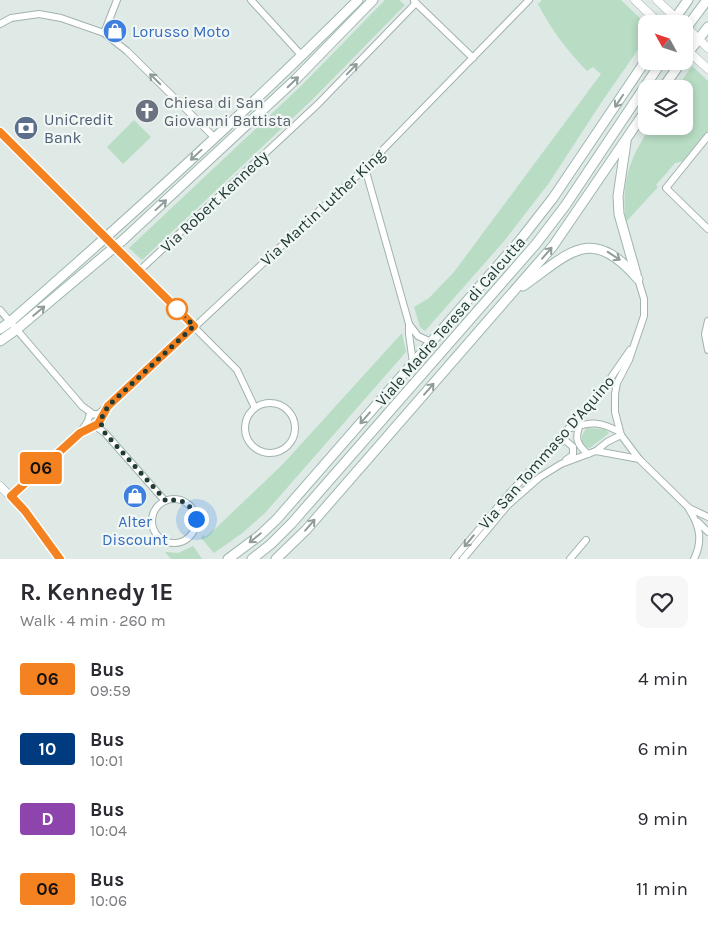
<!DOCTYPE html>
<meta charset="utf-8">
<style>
body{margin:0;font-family:Karla,sans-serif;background:#f7f7f7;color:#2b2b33;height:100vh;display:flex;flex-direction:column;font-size:19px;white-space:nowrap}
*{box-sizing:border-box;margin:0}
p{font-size:16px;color:#7c7c81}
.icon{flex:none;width:28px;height:28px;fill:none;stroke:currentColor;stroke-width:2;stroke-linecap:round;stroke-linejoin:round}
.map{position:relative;height:559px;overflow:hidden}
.sheet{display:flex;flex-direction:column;background:#fff;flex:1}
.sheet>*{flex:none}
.badge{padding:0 10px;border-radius:4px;font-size:18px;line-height:32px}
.needle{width:32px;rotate:310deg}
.fabs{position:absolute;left:638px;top:15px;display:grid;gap:10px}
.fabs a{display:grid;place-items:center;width:55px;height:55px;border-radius:10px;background:#fff;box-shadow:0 2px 8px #0003;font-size:25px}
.you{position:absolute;width:25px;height:25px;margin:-12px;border:4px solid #fff;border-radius:50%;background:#1a73e8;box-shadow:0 0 0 8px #1a73e833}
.map>.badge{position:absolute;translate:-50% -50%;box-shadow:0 0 0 2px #fff}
.round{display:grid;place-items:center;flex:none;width:52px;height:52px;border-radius:10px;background:#f7f7f7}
.headline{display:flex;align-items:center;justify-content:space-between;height:85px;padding:0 20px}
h1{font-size:24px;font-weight:700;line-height:38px}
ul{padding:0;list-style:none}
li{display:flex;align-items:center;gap:15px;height:70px;padding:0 20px}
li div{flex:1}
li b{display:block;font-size:19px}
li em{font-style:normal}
li .badge{min-width:55px;font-weight:700;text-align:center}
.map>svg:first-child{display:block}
</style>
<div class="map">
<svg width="708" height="559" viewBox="0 0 708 559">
<rect width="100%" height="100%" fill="#dfeae6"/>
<!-- green -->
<g fill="#b8dcc4">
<path d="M 385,0 L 399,0 L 405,5 L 313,99 L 142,260 L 129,248 L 301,86 Z"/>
<path d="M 542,0 L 621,0 L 646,24 L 646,38 L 601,103 L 549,183 L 505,240 L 425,331 L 420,327 L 414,307 L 429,298 L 454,272 L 601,74 L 593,67 L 587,71 C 566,49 552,31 538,4 Z"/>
<path d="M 692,66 L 708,81 L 708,132 L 685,161 L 675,163 L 656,185 L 658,187 L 626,222 C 621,182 629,159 651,126 L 684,126 L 684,89 L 676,89 Z"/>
<path d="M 134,120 L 151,137 L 123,164 L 107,147 Z"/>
<path d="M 402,333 L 406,352 L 265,513 L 241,534 L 214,553 L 201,538 L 203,535 L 205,537 L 216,528 L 284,463 Z"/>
<path d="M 586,428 L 604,429 L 609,433 L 590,448 L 585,447 L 582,443 L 582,436 Z"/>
<path d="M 193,546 L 202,559 L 171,559 L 165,552 L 178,553 Z"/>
</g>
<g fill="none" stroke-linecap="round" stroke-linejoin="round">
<!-- minor casing -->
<g stroke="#a2b2ad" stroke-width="8">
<g id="minor">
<path d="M 251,0 L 302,56"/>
<path d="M 414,1 L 473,58"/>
<path d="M 0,24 L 11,18 L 39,14 L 61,18 L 104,33 L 127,51 L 215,138"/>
<path d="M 104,33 L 117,0"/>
<path d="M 708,136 L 666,188 L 708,229"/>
<path d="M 365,168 L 409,324 L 418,336 L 431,342"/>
<path d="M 114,247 L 237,370 L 255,408"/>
<path d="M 139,271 L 318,104 L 416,3"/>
<path d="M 638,279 L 644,299 L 644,316 L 629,360 L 617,383 L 615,394 L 615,412 L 621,435 L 639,459 L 689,508 L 708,517"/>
<path d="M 0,310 L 82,406 L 93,414"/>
<path d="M 708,321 L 705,334 L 708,350"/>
<path d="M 409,325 L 409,334 L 413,363"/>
<circle cx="270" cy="428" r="25"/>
<path d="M 97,415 L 126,391 L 365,168 L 529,0"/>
<path d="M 580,424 C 575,438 576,444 588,454"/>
<path d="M 95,426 L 105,433 L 165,501"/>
<path d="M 571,428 C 593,421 600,422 620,432"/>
<path d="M 82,430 L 88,421 L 89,416 L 95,414"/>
<path d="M 557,442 L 566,441 L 573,447 L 573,455 L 566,460"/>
<path d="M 596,451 L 607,442 L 621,435"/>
<path d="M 11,496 L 80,433 L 98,424 L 107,409"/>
<circle cx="174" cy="521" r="22"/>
<path d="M 689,509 C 700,526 703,541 694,559"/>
<path d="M 698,522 L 708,532"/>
<path d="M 454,559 L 507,496 L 599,395 L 630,350"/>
<path d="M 463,559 L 508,505 L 540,477 L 561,464 L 596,451 L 639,459"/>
<path d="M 570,559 L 586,540"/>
</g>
</g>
<!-- tertiary casing -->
<g stroke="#a2b2ad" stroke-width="9">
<g id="tertiary">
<path d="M 635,0 L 660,24"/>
<path d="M 657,0 L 682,24"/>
<path d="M 684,25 L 708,48"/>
<path d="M 684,47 L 708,69"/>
<path d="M 0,132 L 114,247"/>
<path d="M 0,486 L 25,511 L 60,559"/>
</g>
</g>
<!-- secondary casing -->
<g stroke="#9eb6af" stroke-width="11">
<g id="secondary">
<path d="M 671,24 L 688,0"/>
<path d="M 684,31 L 707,0"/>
<path d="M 684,58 L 708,27"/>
<path d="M 662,89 L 682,61"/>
<path d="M 626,142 L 618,196 L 619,214 L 636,274"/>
<path d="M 523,286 C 570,253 591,224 638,279"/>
<path d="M 0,329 L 10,322 C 129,218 246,112 358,0"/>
<path d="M 0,341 L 17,329 L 123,240 L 296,79 L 373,0"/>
<path d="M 228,559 L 259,536 L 277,519 L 521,239 L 553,198 L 646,60"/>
<path d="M 252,559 L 271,544 L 292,523 L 536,244 L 565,206 L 662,61"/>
<path d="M 276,559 L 306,530 L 553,246 L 646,110"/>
</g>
</g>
<!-- minor -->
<use href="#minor" stroke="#fff" stroke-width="6"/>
<!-- tertiary -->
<use href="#tertiary" stroke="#fff" stroke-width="8"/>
<!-- secondary -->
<use href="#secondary" stroke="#fff" stroke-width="9"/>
</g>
<!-- one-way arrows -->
<defs><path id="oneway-shaft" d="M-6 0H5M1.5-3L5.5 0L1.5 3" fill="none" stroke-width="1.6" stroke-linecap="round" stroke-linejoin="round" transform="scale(1.25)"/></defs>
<g stroke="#909c9a">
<use href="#oneway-shaft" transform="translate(352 69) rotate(-46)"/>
<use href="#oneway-shaft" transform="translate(155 79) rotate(-135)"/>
<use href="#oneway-shaft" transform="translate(293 82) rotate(-44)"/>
<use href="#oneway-shaft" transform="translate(619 101) rotate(124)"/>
<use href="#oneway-shaft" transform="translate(196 155) rotate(137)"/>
<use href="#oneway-shaft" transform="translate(161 205) rotate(-43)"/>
<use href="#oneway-shaft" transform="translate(547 253) rotate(-49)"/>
<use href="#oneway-shaft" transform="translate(614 256) rotate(33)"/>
<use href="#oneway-shaft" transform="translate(39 311) rotate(-40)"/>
<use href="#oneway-shaft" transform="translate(429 389) rotate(-49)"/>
<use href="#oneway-shaft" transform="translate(365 418) rotate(131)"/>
<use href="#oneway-shaft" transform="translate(310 525) rotate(-49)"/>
<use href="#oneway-shaft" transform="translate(255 538) rotate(141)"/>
<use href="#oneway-shaft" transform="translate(469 541) rotate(130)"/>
</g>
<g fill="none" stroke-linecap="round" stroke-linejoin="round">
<!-- line casing -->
<g stroke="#fff" stroke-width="11">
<path id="line" d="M 0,132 L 194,326 L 108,406 L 98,424 L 80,433 L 11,496 L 25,511 L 60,559"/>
</g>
<!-- line -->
<use href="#line" stroke="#f58220" stroke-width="8"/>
<!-- walk -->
<path stroke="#203a35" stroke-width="5" stroke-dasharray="0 9" d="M 177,309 L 174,306 L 194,326 L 108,406 L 100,421 L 105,433 L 166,501 C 181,497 192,504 196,519"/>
</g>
<!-- icons -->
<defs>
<g id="shop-disc" transform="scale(1.25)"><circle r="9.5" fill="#3f7fe0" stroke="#f0f7f4"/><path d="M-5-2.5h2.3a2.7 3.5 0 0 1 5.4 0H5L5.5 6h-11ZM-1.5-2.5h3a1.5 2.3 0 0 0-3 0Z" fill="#fff"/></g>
<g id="church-disc" transform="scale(1.25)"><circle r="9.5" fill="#6b7280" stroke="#f0f7f4"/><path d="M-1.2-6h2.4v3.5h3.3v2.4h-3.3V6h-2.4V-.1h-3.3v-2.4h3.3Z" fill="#fff"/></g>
<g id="bank-disc" transform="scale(1.25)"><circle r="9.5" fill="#5c6f8a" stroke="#f0f7f4"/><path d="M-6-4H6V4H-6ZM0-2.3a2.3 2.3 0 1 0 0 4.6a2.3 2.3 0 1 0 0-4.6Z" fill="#fff"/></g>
</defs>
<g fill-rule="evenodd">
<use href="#shop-disc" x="115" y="31"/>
<use href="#church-disc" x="147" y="111"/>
<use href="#bank-disc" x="26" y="128"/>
<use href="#shop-disc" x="135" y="496"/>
</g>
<!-- markers -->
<circle fill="#fff" stroke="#f58220" stroke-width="2.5" cx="177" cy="309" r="10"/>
<g text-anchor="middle" stroke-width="4.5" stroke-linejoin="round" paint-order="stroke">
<!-- shop labels -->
<g font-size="16" fill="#366cbe" stroke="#f0f7f4" text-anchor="start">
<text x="132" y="37">Lorusso Moto</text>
<text x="135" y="527" text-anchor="middle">Alter<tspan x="135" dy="18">Discount</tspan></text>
</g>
<!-- worship labels -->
<g font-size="16" fill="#5b616d" stroke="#f0f7f4" text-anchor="start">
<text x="164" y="108">Chiesa di San<tspan x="164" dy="18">Giovanni Battista</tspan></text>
</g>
<!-- service labels -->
<g font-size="16" fill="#4e5e75" stroke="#f0f7f4" text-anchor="start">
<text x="44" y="125">UniCredit<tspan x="44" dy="18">Bank</tspan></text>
</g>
<!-- street labels -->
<g font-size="16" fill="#203a35" stroke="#f0f7f4">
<text transform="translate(214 201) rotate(-43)" y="6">Via Robert Kennedy</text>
<text transform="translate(322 207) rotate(-43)" y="6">Via Martin Luther King</text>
<text transform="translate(450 321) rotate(-49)" y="6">Viale Madre Teresa di Calcutta</text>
<text transform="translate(546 452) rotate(-49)" y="6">Via San Tommaso D'Aquino</text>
</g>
</g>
</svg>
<div class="fabs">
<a><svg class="needle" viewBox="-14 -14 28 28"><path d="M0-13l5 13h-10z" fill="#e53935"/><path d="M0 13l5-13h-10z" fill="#7c7c81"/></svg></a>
<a><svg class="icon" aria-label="layers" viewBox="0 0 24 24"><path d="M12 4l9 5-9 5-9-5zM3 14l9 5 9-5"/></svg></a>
</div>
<div class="you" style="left:196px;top:519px"></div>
<b class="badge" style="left:41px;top:468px;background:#f58220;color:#111">06</b>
</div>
<section class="sheet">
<div class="headline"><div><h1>R. Kennedy 1E</h1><p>Walk · 4 min · 260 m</p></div><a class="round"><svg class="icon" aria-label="heart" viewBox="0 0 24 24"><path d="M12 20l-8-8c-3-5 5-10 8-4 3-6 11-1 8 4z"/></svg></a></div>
<ul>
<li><span class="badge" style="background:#f58220;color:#111">06</span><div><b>Bus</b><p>09:59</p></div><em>4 min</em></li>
<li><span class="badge" style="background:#003b80;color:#fff">10</span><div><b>Bus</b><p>10:01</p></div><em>6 min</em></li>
<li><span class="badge" style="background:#8e44ad;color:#fff">D</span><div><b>Bus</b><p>10:04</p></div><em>9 min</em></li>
<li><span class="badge" style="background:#f58220;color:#111">06</span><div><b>Bus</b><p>10:06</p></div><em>11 min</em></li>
</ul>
</section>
